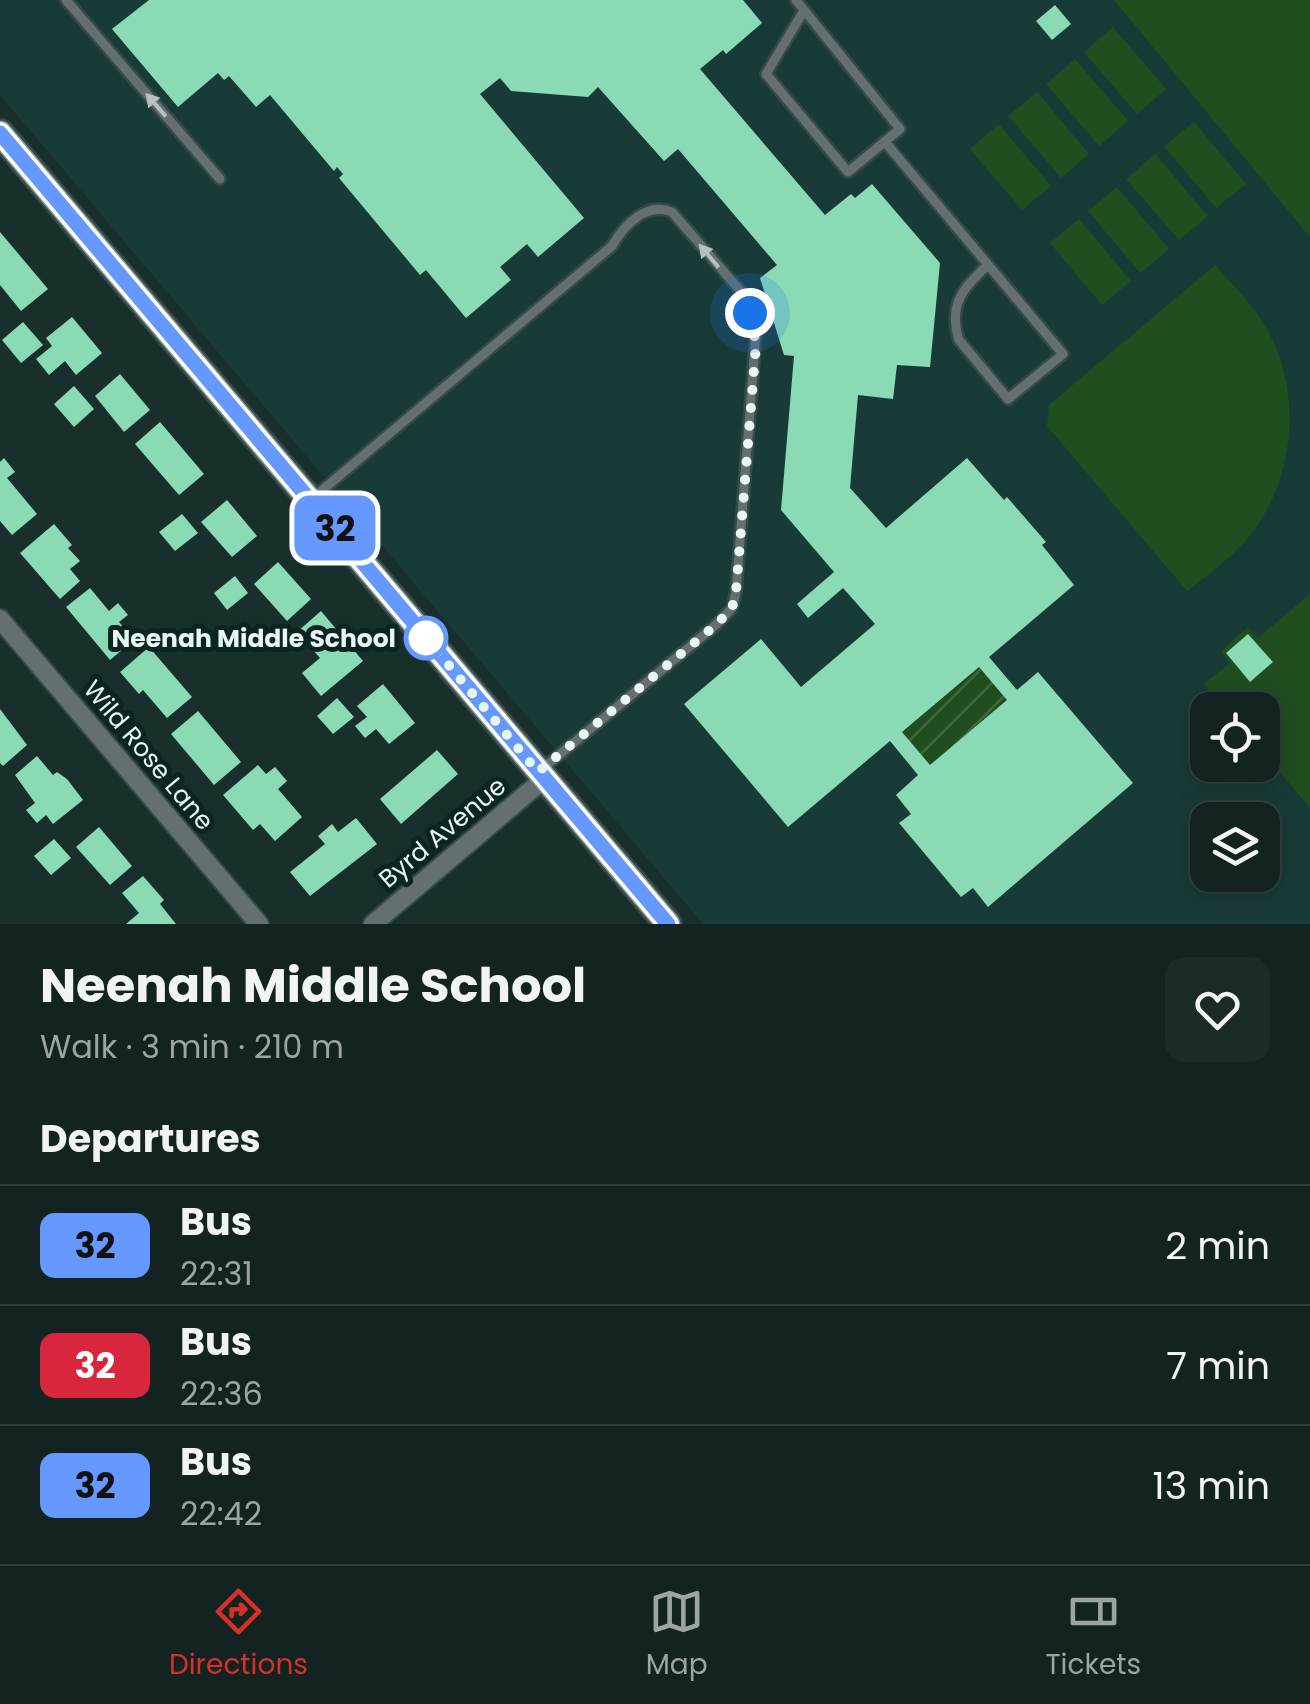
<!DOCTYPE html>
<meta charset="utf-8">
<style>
body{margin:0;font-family:Poppins,sans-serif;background:#1b2b2a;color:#f1f3f6;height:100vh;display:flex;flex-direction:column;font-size:38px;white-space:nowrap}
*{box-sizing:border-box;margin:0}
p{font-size:32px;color:#9ca4a5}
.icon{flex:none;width:55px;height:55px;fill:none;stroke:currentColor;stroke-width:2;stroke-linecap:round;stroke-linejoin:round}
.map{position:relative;height:924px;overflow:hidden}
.side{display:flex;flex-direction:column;background:#122321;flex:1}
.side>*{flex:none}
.badge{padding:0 20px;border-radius:15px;font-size:35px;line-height:65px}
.fabs{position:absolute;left:1190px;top:692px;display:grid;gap:20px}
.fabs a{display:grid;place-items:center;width:90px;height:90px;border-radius:20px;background:#122321;box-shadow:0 5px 25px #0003,0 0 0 2px #31403f;font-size:50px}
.you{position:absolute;width:50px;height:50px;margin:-25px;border:8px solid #fff;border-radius:50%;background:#1a73e8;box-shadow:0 0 0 15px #1a73e833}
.map>.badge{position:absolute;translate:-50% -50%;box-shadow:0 0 0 5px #fff}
h2{padding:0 40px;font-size:38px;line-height:90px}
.round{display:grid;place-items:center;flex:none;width:105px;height:105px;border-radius:20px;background:#1b2b2a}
.summary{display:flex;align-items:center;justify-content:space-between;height:170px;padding:0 40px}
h1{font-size:48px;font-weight:700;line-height:75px}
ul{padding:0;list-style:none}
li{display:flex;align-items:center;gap:30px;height:120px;padding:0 40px;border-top:2px solid #31403f}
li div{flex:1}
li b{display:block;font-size:38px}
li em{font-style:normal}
li .badge{min-width:110px;font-weight:700;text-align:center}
.tab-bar{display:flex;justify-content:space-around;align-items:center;height:140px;border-top:2px solid #31403f;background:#122321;font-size:28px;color:#9ca4a5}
.tab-bar a{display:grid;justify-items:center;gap:5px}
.tab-bar .selected{color:#d93025}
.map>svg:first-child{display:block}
</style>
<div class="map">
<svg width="1310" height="924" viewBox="0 0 1310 924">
<defs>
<pattern id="garden-furrows" width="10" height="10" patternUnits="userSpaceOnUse" patternTransform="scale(2.5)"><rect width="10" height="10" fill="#204e1f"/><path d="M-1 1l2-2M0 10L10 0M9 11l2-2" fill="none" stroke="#406840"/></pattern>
</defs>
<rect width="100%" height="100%" fill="#182f2c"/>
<!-- built -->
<path fill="#193b37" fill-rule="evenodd" d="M 0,0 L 1310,0 L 1310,924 L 703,924 L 0,95 ZM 1208,710 L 1262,710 L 1262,765 L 1208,765 ZM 1208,820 L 1262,820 L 1262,875 L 1208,875 Z"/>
<!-- green -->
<g fill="#204e1f">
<path d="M 1114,0 L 1310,0 L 1310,237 Z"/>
<path d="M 1113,27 L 1166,89 L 1137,114 L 1084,52 Z"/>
<path d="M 1075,59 L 1128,121 L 1099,146 L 1046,84 Z"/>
<path d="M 1037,92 L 1089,154 L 1061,178 L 1008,116 Z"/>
<path d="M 1194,122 L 1246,184 L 1216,208 L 1164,146 Z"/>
<path d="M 999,124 L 1051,186 L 1022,210 L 970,149 Z"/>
<path d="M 1155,154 L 1208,216 L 1179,240 L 1126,179 Z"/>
<path d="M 1117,187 L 1169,249 L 1140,273 L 1088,211 Z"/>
<path d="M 1079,219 L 1131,281 L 1102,305 L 1050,243 Z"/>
<path d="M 1215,265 C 1234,286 1254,306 1268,331 C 1306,401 1293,496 1235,552 C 1220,566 1203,578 1187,591 L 1047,426 L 1049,405 Z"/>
<path d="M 1310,594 L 1310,808 L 1263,752 L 1262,710 L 1226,710 L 1204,684 L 1230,663 L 1221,651 L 1248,627 L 1258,638 Z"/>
</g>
<!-- garden -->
<path fill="url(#garden-furrows)" d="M 979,667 L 1007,700 L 930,765 L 902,733 Z"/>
<!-- building -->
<g fill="#8bdab6" fill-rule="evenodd">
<path d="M 149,0 L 743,0 L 762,23 L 726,54 L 723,50 L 700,69 L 825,215 L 851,194 L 855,198 L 872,184 L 940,263 L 930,367 L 897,365 L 893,399 L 858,395 L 850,488 L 886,528 L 967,458 L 1004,500 L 1007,497 L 1046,542 L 1042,545 L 1074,585 L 989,657 L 1017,690 L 1038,672 L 1133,783 L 988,907 L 973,888 L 961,897 L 899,823 L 911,814 L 896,795 L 918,775 L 890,741 L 788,827 L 684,704 L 761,639 L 801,687 L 875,624 L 843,588 L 808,618 L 797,604 L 834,572 L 781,510 L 794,356 L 784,355 L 760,278 L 777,265 L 678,149 L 664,161 L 598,87 L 588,97 L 511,91 L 500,78 L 480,94 L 584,218 L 538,257 L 527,244 L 500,267 L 511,280 L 466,318 L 426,270 L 420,275 L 339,178 L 343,174 L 337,167 L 334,171 L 270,95 L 256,107 L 229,76 L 224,80 L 218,73 L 178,107 L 112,29 ZM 979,667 L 1007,700 L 930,765 L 902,732 Z"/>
<path d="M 1055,5 L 1071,24 L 1052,40 L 1036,21 Z"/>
<path d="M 0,232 L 48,289 L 21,311 L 0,285 Z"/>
<path d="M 72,317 L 102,353 L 76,375 L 65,361 L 49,375 L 36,359 L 52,346 L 46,338 Z"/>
<path d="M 23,322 L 43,345 L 21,363 L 2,340 Z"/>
<path d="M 120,374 L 150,410 L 124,432 L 95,396 Z"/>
<path d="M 74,386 L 94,409 L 74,427 L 54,404 Z"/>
<path d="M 160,422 L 204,474 L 179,495 L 135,444 Z"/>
<path d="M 4,458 L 15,472 L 7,478 L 37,514 L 12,535 L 0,521 L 0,462 Z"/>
<path d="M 227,500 L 257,536 L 232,557 L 201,522 Z"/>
<path d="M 182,514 L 198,533 L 175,551 L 159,532 Z"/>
<path d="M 54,524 L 72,545 L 68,548 L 80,561 L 70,569 L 80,581 L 60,599 L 20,553 Z"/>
<path d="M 278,562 L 311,599 L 287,621 L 254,584 Z"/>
<path d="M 235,576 L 248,593 L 227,610 L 214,593 Z"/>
<path d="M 90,588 L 109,611 L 118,603 L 128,615 L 119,622 L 134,640 L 110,660 L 66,607 Z"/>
<path d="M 321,611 L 363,661 L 321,696 L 302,673 L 320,658 L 297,632 Z"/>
<path d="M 1248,634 L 1273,662 L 1250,682 L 1226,653 Z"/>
<path d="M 149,647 L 192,697 L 167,718 L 143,690 L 139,694 L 120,672 Z"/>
<path d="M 383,684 L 415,723 L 389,744 L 376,729 L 365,738 L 355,726 L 367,717 L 357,706 Z"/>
<path d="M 337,698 L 354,717 L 333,734 L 317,716 Z"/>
<path d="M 0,709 L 27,745 L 3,766 L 0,763 Z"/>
<path d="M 198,711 L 241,762 L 214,785 L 171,734 Z"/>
<path d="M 437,750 L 458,774 L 401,824 L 380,799 Z"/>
<path d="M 37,756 L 53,775 L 57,772 L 67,779 L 83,800 L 53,824 L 46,815 L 37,823 L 26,810 L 35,803 L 15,775 Z"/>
<path d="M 258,765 L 266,774 L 275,767 L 287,781 L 278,789 L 302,817 L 275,841 L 260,824 L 253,830 L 223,795 Z"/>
<path d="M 356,818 L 377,844 L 310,896 L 290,872 L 325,844 L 318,836 L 332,824 L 338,832 Z"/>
<path d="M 99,827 L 132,866 L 110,885 L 76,847 Z"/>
<path d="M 54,839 L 71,858 L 51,875 L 34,856 Z"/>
<path d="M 143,876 L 164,900 L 160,904 L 176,924 L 126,924 L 139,913 L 122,893 Z"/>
</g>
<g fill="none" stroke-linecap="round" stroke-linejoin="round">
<!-- service casing -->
<g stroke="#354b48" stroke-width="14">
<g id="service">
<path d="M 66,0 L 220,179"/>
<path d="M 796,0 L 900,129 L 848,172 L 766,74 L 803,12"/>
<path d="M 885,142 L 1063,354 L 1008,399 L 959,340 C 948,305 963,287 988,265"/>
<path d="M 313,498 L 612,246 C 624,225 647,201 672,212 L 744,295 L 756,333 L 736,592 L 732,608 L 717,624 L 541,770"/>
</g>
</g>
<!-- minor casing -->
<g stroke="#354b48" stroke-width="22">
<g id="minor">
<path d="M 0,619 L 259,924"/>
<path d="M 373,924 L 544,779"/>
</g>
</g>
<!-- secondary casing -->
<g stroke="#354b48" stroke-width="30">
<path id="secondary" d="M 0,133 L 668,924"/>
</g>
<!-- service -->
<use href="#service" stroke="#646f71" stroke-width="9"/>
<!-- minor -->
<use href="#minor" stroke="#646f71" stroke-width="18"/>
<!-- secondary -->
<use href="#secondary" stroke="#849698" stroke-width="25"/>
</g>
<!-- one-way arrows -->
<defs><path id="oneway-solid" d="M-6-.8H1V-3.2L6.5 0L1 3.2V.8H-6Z" transform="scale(2.5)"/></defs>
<g fill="#b4c1c0">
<use href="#oneway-solid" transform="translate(156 105) rotate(-131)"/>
<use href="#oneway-solid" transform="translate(709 256) rotate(-130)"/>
</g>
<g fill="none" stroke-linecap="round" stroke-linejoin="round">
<!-- line casing -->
<g stroke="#fff" stroke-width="22">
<path id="line" d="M 0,133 L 668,924"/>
</g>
<!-- line -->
<use href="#line" stroke="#69f" stroke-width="15"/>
<!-- walk -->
<path stroke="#e9f7f4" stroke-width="10" stroke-dasharray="0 18" d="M 426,638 L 538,772 L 717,624 L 732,608 L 736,592 L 756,345 L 750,313"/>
</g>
<!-- markers -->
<circle fill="#fff" stroke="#69f" stroke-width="5" cx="426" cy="638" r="20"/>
<g text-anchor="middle" stroke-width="10" stroke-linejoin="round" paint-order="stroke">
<!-- stop labels -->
<g font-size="25" font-weight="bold" fill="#e9f7f4" stroke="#0d2522" text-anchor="end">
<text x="396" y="647">Neenah Middle School</text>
</g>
<!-- street labels -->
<g font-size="25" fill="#e9f7f4" stroke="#0d2522">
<text transform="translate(149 755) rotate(50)" y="9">Wild Rose Lane</text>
<text transform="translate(442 832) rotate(-40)" y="9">Byrd Avenue</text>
</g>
</g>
</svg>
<div class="fabs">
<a><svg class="icon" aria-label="locate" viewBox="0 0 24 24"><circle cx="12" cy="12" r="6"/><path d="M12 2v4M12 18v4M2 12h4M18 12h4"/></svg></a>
<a><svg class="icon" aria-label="layers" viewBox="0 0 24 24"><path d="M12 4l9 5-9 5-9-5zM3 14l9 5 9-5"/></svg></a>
</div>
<div class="you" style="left:750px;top:313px"></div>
<b class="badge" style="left:335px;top:528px;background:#69f;color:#111">32</b>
</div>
<section class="side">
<div class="summary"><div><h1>Neenah Middle School</h1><p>Walk · 3 min · 210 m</p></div><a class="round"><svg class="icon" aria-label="heart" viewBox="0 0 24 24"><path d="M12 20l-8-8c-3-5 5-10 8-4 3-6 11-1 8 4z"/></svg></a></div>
<h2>Departures</h2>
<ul>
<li><span class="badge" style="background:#69f;color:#111">32</span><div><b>Bus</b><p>22:31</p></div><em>2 min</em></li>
<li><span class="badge" style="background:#d7263d;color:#fff">32</span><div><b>Bus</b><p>22:36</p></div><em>7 min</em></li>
<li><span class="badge" style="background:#69f;color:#111">32</span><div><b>Bus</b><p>22:42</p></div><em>13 min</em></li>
</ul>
</section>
<nav class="tab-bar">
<a class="selected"><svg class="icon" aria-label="directions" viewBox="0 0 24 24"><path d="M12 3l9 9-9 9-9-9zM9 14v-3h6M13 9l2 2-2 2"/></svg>Directions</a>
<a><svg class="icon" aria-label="map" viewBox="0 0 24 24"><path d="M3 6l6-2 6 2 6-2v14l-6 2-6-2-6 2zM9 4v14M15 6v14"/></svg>Map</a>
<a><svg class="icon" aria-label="tickets" viewBox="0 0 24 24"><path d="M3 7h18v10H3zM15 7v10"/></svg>Tickets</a>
</nav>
